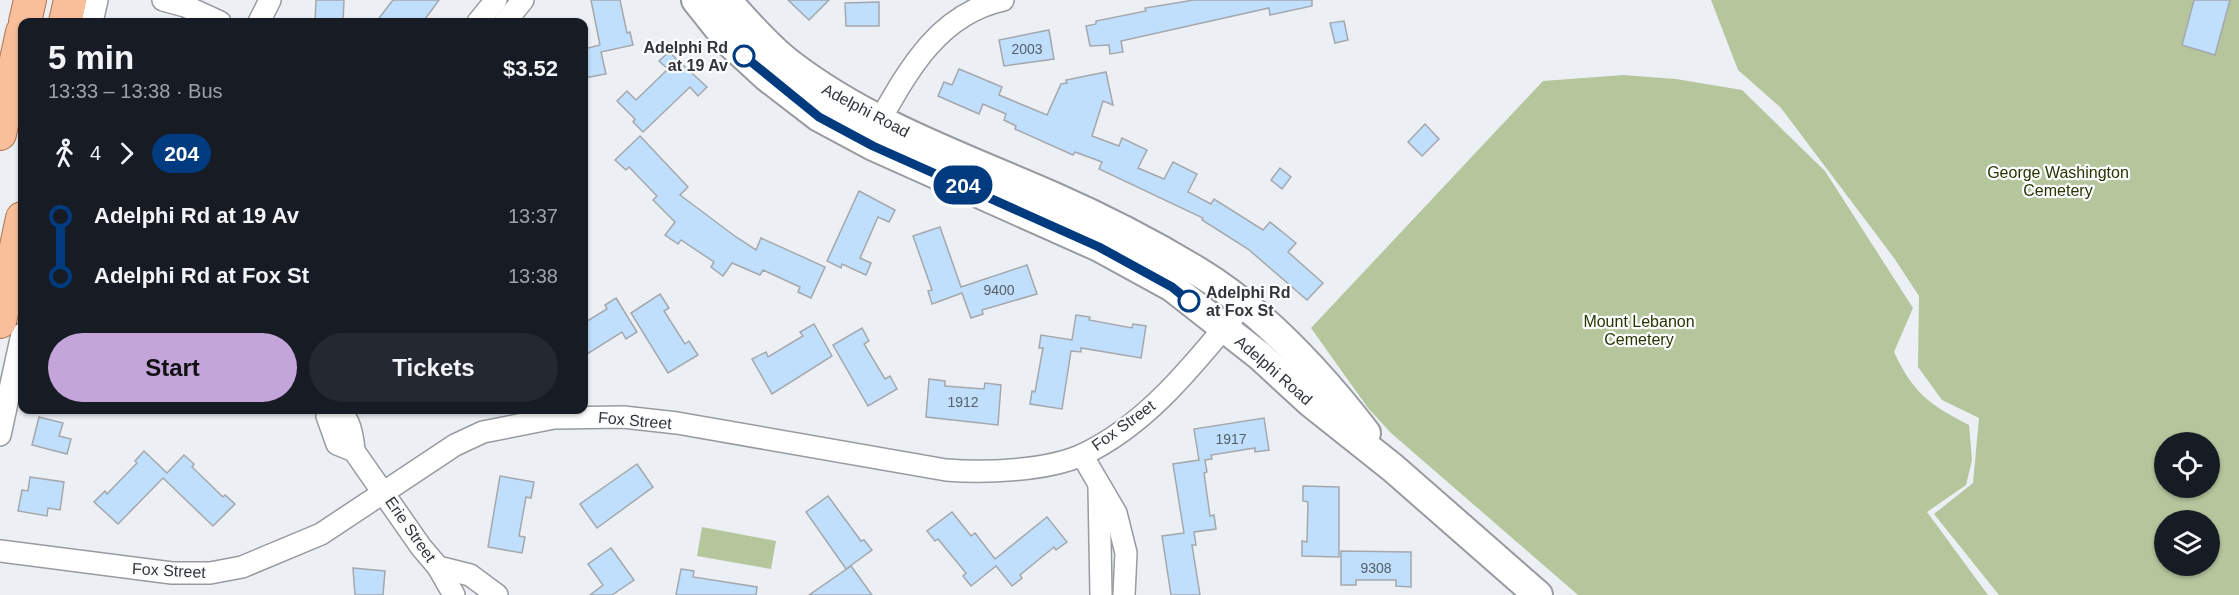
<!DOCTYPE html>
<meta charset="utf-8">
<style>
body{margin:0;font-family:Helvetica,sans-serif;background:#242831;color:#f1f3f6;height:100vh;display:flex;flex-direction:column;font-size:22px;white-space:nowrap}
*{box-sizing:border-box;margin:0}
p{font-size:20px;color:#9ea1a6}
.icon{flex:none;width:33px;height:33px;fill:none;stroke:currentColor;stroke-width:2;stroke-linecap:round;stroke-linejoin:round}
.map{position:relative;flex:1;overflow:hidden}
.sheet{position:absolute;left:18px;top:18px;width:570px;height:396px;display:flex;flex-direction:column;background:#171b24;border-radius:12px;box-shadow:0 2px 4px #0004}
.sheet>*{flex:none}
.badge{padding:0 12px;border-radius:20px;font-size:21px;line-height:39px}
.fabs{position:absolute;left:2154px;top:432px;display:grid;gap:12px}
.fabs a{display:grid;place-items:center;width:66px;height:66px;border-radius:50%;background:#171b24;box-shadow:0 2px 4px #0004;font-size:30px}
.map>.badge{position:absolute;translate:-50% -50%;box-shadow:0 0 0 3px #fff}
.legs{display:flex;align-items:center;gap:9px;height:66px;padding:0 30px;font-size:20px}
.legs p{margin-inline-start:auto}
.overview{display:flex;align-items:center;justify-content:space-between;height:102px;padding:0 30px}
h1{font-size:33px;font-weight:700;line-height:45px}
.action{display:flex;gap:12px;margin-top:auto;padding:12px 30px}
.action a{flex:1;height:69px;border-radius:36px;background:#c4a5da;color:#111;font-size:24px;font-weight:700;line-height:69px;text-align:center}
.action a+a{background:#242831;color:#f1f3f6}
ul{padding:0 30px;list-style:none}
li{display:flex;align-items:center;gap:21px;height:60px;font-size:22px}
li i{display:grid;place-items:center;width:9px;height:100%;margin:0 8px;background:currentColor}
li i::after{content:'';width:15px;height:15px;margin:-8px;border:4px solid;border-radius:50%;background:#171b24}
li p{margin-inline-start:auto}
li:first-child i{background:linear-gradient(#0000 50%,currentColor 0)}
li:last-child i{background:linear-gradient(currentColor 50%,#0000 0)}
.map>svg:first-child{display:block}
</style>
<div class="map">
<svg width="2239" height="595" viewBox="0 0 2239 595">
<rect width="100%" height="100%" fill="#ecf0f5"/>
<!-- green -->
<g fill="#b5c59c" fill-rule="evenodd">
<path d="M 1711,0 L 2239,0 L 2239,595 L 1999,595 L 1934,514 L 1973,483 L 1979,418 L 1942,400 L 1918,367 L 1919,296 L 1894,258 L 1781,108 L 1738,70 ZM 2164,442 L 2210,442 L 2210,488 L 2164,488 ZM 2164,520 L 2210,520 L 2210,566 L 2164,566 Z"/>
<path d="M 1623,75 L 1676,79 L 1742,90 L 1825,171 L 1913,308 L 1894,352 C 1913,393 1930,405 1969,425 L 1972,460 L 1966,485 L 1927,512 L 1988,595 L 1578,595 L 1391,433 L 1368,408 L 1311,328 L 1543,81 Z"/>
<path d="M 702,527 L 776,541 L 771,569 L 697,556 Z"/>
</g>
<!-- building -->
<g fill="#c0dffd" stroke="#a4a8ac" stroke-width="1.5">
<path d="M 316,0 L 344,0 L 343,22 L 315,22 Z"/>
<path d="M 393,0 L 439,0 L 423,22 L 376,22 Z"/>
<path d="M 591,0 L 620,0 L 627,33 L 630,32 L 633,45 L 601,52 L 606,74 L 584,78 L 584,49 L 600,45 Z"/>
<path d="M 788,0 L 829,0 L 809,20 Z"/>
<path d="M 1194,0 L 1312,0 L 1312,6 L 1270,15 L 1269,8 L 1121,41 L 1123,52 L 1110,54 L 1109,45 L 1090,46 L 1086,26 L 1096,24 L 1096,21 L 1146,11 L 1145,8 Z"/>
<path d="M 2194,0 L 2230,0 L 2215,55 L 2182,45 Z"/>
<path d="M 879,2 L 879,26 L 846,26 L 845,3 Z"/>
<path d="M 1344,21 L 1348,40 L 1335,43 L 1330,23 Z"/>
<path d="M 1049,30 L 1054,59 L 1004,66 L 999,40 Z"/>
<path d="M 669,52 L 707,87 L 698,96 L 690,87 L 643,132 L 633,122 L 635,119 L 617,101 L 627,91 L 636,100 L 668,69 L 659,61 Z"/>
<path d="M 959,69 L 1002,87 L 999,95 L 1047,115 L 1061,84 L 1067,83 L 1066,80 L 1106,72 L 1113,105 L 1103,101 L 1092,136 L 1119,146 L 1122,138 L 1147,150 L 1138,168 L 1164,179 L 1173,162 L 1197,174 L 1188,192 L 1211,204 L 1214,199 L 1263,230 L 1270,222 L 1296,243 L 1288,252 L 1323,283 L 1307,300 L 1248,249 L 1202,220 L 1203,218 L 1099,169 L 1102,162 L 1075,152 L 1073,155 L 1015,129 L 1016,126 L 1004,120 L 1006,114 L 983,104 L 979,114 L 938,96 L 944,82 L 952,85 Z"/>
<path d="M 1425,124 L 1439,139 L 1422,156 L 1408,142 Z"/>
<path d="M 640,136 L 688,187 L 680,195 L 736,237 L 756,250 L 761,238 L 825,267 L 811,298 L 798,292 L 800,287 L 763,270 L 760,275 L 732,263 L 723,276 L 711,267 L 714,262 L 681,240 L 678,244 L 665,235 L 675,222 L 653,200 L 657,196 L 629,167 L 626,170 L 615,160 Z"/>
<path d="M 1280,168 L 1291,177 L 1282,189 L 1271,180 Z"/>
<path d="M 859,191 L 895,210 L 889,222 L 878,217 L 860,258 L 871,263 L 866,275 L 842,264 L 841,268 L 827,261 Z"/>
<path d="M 940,227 L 961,287 L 1027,265 L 1037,294 L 982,310 L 983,314 L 971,318 L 962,293 L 932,304 L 928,291 L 932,290 L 913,236 Z"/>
<path d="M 660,294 L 669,308 L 664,311 L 685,344 L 689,341 L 698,355 L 668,373 L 631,313 Z"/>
<path d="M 616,298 L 637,332 L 626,339 L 622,332 L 584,356 L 584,323 L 607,309 L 605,305 Z"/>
<path d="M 1076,315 L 1090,317 L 1089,320 L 1132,328 L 1133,324 L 1146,326 L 1141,358 L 1081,348 L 1081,352 L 1071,351 L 1062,409 L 1030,404 L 1032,391 L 1035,392 L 1043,348 L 1039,348 L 1041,335 L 1072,340 Z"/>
<path d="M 814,324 L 832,356 L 772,394 L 752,359 L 766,352 L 768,357 L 803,336 L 800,332 Z"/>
<path d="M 862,328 L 869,341 L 864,344 L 885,379 L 890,376 L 897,389 L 868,406 L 833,345 Z"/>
<path d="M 929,379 L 945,381 L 945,386 L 984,389 L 985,383 L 1001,385 L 998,425 L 926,417 Z"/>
<path d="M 39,417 L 63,423 L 59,436 L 71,439 L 67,454 L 32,445 Z"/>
<path d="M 1264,418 L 1269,450 L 1255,452 L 1255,448 L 1211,455 L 1212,459 L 1205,460 L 1207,472 L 1204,473 L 1210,516 L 1214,515 L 1216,529 L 1194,532 L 1196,545 L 1192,545 L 1200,595 L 1171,595 L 1162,536 L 1184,533 L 1173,464 L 1199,460 L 1194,429 Z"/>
<path d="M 144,451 L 167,473 L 184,455 L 194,464 L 192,467 L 223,497 L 225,495 L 235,504 L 213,526 L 163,478 L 118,524 L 94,502 L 105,491 L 107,494 L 137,463 L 135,461 Z"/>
<path d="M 637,464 L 653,487 L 597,528 L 580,504 Z"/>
<path d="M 500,476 L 534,482 L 531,498 L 526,497 L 519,536 L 525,537 L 522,553 L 488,547 Z"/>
<path d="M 30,477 L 64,482 L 60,510 L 48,508 L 47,516 L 18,511 L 22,490 L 28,491 Z"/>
<path d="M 1303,486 L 1339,487 L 1339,557 L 1302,556 L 1302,541 L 1307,542 L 1308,502 L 1303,501 Z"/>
<path d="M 828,496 L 861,541 L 864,540 L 872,550 L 846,569 L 806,512 Z"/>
<path d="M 952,512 L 971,536 L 975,533 L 995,559 L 1047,517 L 1067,542 L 1056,550 L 1054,547 L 1020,575 L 1022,578 L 1012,586 L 996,566 L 971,586 L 963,576 L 966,573 L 938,539 L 935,541 L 927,531 Z"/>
<path d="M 611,548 L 634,580 L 612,595 L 590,595 L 603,585 L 588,564 Z"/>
<path d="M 1341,551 L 1411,552 L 1411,587 L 1396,586 L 1396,580 L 1356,580 L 1356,585 L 1341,585 Z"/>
<path d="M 851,566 L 872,595 L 809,595 Z"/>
<path d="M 353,568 L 385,571 L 383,595 L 355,595 Z"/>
<path d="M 681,569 L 694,571 L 693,577 L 757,587 L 756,595 L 676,595 Z"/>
</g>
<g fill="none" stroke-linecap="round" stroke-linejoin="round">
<!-- minor casing -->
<g stroke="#979b9f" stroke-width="24">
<g id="minor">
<path d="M 163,0 L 185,6 L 220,22"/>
<path d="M 92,22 L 97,0"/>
<path d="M 259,22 L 270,0"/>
<path d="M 478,22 L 496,0"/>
<path d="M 505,22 L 523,0"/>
<path d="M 880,120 C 910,67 940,14 1003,0"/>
<path d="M 330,410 L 327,416 L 337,444 L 354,451 L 421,547 L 438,567 L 454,595"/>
<path d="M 337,410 C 350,416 353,437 354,451"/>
<path d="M 0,435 L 22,334"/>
<path d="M 1082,455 L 1116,513 L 1126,553 L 1124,595"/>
<path d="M 1099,487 L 1101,595"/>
<path d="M 0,551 L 172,573 L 210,573 L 242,567 L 321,534 L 455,445 L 483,432 L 554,418 L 623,417 L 677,423 L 946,470 C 985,473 1046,471 1082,455 C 1149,424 1197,360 1243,305"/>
<path d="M 438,567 L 470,575 L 497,595"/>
</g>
</g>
<!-- secondary casing -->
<g stroke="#979b9f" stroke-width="32">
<g id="secondary">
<path d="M 696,0 L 731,44 L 767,77 L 819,117 L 873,146 L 1099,247 L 1172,287 L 1260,356 L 1310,402 L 1393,468 L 1538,595"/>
<path d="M 726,0 C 747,22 766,46 790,64 C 868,124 963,157 1052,196 C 1102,218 1151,243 1197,271 C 1263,311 1319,372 1366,433"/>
</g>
</g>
<!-- primary casing -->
<g stroke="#b0734c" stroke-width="34">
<g id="primary">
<path d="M 25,22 L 30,0"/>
<path d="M 65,22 L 70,0"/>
<path d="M 0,134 L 22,32"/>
<path d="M 0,322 L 22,218"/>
</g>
</g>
<!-- minor -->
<use href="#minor" stroke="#fff" stroke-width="21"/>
<!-- secondary -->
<use href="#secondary" stroke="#fff" stroke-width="28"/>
<!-- primary -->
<use href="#primary" stroke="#f8bf9a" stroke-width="32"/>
</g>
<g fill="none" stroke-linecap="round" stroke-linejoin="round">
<!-- line-1 casing -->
<g stroke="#fff" stroke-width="14">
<path id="line-1" d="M 744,56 L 819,117 L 873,146 L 1099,247 L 1172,287 L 1189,301"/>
</g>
<!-- line-1 -->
<use href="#line-1" stroke="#003b80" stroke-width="9"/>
</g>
<!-- markers -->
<g fill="#fff" stroke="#003b80" stroke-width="3">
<circle cx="744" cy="56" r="10"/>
<circle cx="1189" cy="301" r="10"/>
</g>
<g text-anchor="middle" stroke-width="4.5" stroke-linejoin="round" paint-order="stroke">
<!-- number labels -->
<g font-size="14" fill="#566068">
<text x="1027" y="54">2003</text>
<text x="999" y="295">9400</text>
<text x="963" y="407">1912</text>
<text x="1231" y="444">1917</text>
<text x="1376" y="573">9308</text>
</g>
<!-- stop labels -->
<g font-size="16" font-weight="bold" fill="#333537" stroke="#fcfdfe" text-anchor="end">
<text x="728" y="53">Adelphi Rd<tspan x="728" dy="18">at 19 Av</tspan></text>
<text x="1206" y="298" text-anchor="start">Adelphi Rd<tspan x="1206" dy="18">at Fox St</tspan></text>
</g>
<!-- street labels -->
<g font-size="16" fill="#333537" stroke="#fcfdfe">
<text transform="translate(866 110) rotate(28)" y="6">Adelphi Road</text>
<text transform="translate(1274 370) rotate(41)" y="6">Adelphi Road</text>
<text transform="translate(635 420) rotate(5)" y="6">Fox Street</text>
<text transform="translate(1123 425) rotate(-36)" y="6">Fox Street</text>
<text transform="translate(411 529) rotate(55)" y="6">Erie Street</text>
<text transform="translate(169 570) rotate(3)" y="6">Fox Street</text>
</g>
<!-- park labels -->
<g font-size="16" fill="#273601" stroke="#fcfdfe">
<text x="2058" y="178">George Washington<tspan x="2058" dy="18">Cemetery</tspan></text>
<text x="1639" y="327">Mount Lebanon<tspan x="1639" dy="18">Cemetery</tspan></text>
</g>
</g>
</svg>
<div class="fabs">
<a><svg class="icon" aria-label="locate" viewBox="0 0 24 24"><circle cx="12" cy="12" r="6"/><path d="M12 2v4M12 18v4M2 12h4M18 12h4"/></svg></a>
<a><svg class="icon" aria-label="layers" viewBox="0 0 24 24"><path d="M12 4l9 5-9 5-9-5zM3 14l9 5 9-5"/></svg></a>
</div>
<b class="badge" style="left:963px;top:185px;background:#003b80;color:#fff">204</b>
<section class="sheet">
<div class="overview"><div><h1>5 min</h1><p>13:33 – 13:38 · Bus</p></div><b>$3.52</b></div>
<div class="legs"><svg class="icon" aria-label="walk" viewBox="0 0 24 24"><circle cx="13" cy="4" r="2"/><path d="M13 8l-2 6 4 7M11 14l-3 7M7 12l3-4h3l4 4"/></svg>4<svg class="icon" aria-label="forward" viewBox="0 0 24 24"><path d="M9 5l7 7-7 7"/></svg><b class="badge" style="background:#003b80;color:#fff">204</b></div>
<ul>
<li><i style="color:#003b80"></i><b>Adelphi Rd at 19 Av</b><p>13:37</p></li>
<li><i style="color:#003b80"></i><b>Adelphi Rd at Fox St</b><p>13:38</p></li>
</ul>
<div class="action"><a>Start</a><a>Tickets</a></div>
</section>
</div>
